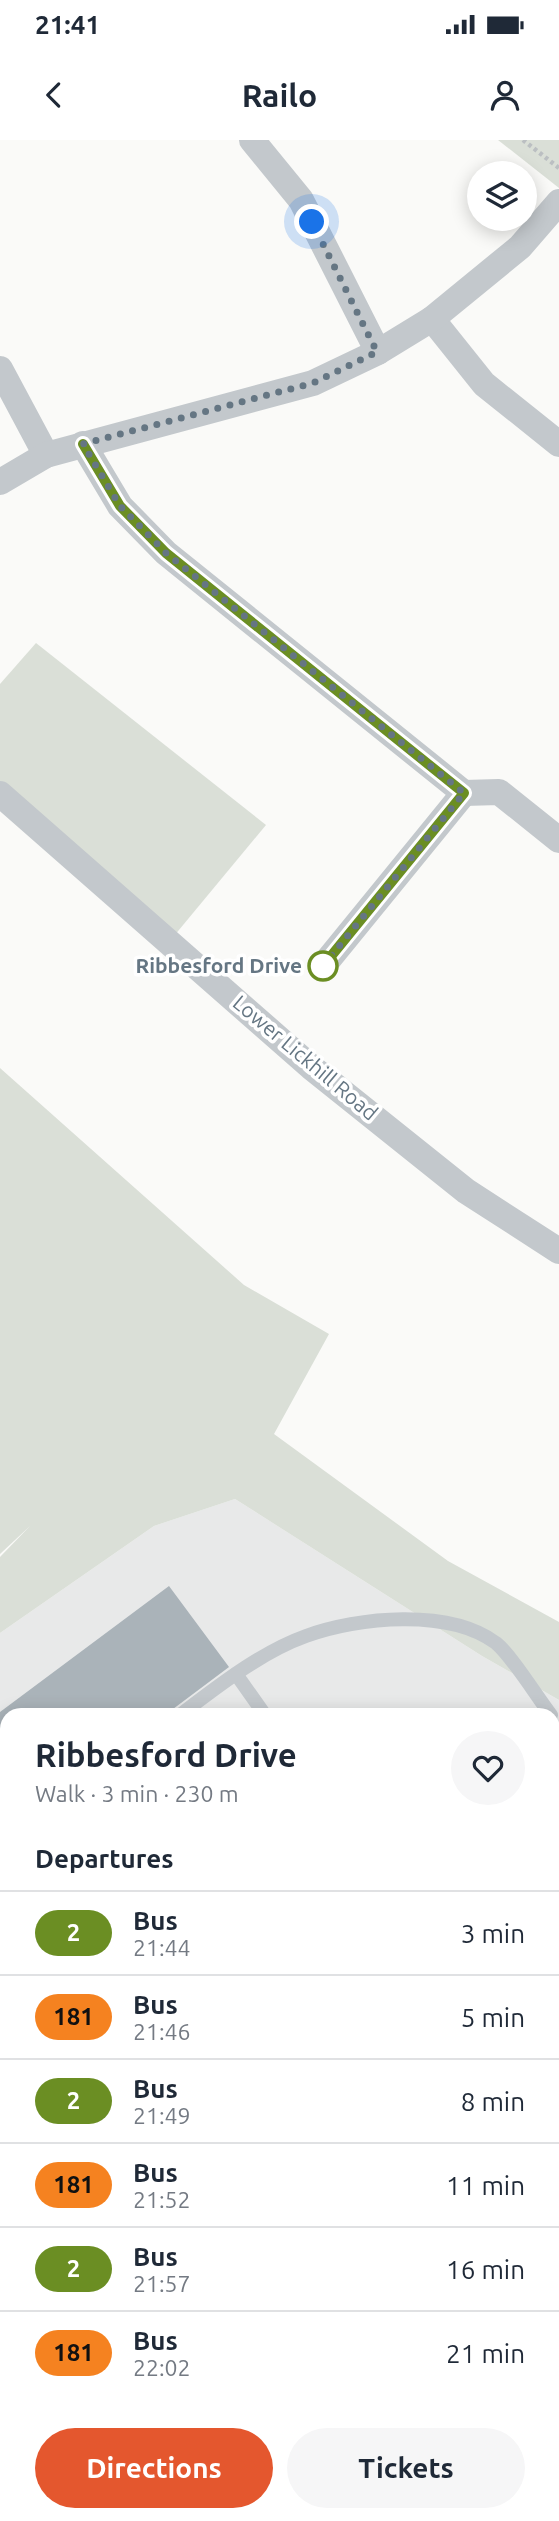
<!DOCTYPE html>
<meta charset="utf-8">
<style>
body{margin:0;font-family:Ubuntu,sans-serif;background:#f6f6f7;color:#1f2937;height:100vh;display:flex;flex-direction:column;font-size:26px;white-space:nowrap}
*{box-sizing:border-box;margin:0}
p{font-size:23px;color:#747a83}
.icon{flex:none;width:38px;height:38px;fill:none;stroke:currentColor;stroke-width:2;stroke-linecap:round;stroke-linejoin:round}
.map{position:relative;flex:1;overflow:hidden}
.side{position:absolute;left:0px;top:1568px;width:560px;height:814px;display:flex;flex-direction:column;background:#fff;border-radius:21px 21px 0 0;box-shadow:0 4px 18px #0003}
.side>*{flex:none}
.badge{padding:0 14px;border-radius:23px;font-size:24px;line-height:46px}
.tools{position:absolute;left:467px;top:21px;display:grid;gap:14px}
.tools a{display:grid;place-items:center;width:70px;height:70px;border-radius:50%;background:#fff;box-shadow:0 4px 18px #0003;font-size:35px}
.you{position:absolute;width:35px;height:35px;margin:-18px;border:5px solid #fff;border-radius:50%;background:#1a73e8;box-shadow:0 0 0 10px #1a73e833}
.map>.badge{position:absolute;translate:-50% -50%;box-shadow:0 0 0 4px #fff}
h2{padding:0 35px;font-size:26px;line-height:63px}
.round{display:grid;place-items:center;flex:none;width:74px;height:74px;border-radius:37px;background:#f6f6f7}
.summary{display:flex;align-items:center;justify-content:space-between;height:119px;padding:0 35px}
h1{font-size:33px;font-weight:600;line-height:52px}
.primary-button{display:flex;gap:14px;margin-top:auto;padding:14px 35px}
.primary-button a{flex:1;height:80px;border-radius:42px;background:#e4572e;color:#fff;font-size:28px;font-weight:600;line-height:80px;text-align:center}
.primary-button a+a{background:#f6f6f7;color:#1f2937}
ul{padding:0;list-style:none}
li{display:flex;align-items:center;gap:21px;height:84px;padding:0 35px;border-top:2px solid #e0e1e3}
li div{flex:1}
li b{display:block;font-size:26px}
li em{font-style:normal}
li .badge{min-width:77px;font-weight:700;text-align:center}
.status{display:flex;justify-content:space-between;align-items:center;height:49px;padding:0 35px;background:#fff;direction:ltr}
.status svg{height:19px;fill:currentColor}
header{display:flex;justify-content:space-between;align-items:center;height:91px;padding:0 35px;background:#fff;font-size:32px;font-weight:600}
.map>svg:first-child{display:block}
</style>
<div class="status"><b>21:41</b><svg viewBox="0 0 49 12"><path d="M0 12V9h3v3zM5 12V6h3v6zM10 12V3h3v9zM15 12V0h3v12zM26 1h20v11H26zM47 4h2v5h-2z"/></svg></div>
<header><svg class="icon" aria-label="back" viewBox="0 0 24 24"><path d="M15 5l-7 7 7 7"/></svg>Railo<svg class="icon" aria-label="person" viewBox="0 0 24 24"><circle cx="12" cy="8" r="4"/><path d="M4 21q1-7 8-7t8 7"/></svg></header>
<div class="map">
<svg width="559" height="2381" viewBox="0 0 559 2381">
<rect width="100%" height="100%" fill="#fafaf8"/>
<!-- built -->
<g fill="#e8e9e9">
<path d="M 235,1359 L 482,1516 L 559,1560 L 559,2266 L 553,2270 L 553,1575 L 7,1575 L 7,2371 L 0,2362 L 0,1493 L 154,1386 Z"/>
<path d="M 10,2375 L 403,2375 L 394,2381 L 15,2381 Z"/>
</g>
<!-- green -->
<g fill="#dadfd7">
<path d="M 498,0 L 559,0 L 559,48 Z"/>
<path d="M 36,503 L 266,685 L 169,802 L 0,654 L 0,544 Z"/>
<path d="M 0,928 L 244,1145 L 329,1194 L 274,1294 L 448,1421 L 559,1482 L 559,1560 L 482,1516 L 235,1359 L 154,1386 L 0,1493 L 0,1417 L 30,1386 L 0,1414 Z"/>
</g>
<!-- building -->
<g fill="#aab3b9">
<path d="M 169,1446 L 229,1527 L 165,1575 L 7,1575 L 7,1693 L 0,1698 L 0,1572 Z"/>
<path d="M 553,1636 L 559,1643 L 559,2038 L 553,2042 Z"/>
<path d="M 0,1860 L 7,1869 L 7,2209 L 0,2215 Z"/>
</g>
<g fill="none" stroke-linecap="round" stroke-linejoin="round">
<!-- path -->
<path stroke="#bbbfc2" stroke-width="4.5" stroke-dasharray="3.5 3.5" stroke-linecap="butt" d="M 523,0 L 559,28"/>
<!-- lane -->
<g stroke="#c3c8cc" stroke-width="14">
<path d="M 236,1534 L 265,1575"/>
<path d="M 180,1575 C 217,1547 261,1512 306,1496 C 358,1477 449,1468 496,1503 C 512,1516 537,1557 551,1575"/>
<path d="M 0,1711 L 7,1705"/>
<path d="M 553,2251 L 559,2246"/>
<path d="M 0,2286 L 7,2295"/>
<path d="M 553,2297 L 559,2292"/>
<path d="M 71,2375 L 76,2381"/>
<path d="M 145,2381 L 154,2375"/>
</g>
<!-- street -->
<g stroke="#c3c8cc" stroke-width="26">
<path d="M 252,0 L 301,60 L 378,212"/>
<path d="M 432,179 L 484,244 L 559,304"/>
<path d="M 0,229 L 46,315"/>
<path d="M 83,304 L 120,366 L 166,413 L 464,653 L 323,826"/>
<path d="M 0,342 L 46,315 L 313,243 L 378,212 L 432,179 L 520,107 L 559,62"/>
<path d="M 464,653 L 499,652 L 559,700"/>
<path d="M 0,654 L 311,927 L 466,1051 L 559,1111"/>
<path d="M 476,2375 L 480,2381"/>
<path d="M 442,2381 L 450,2375"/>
</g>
</g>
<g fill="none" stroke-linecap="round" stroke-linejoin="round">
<!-- line casing -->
<g stroke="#fff" stroke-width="16">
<path id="line" d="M 83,304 L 120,366 L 166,413 L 464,653 L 323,826"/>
</g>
<!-- line -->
<use href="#line" stroke="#6b8e23" stroke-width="10"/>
<!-- walk -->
<path stroke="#657683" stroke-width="7" stroke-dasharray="0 12.6" d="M 312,82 L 377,212 L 313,243 L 83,304 L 120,366 L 166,413 L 464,653 L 323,826"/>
</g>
<!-- markers -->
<circle fill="#fff" stroke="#6b8e23" stroke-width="3.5" cx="323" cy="826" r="14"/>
<g text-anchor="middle" stroke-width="7" stroke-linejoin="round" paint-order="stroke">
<!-- stop labels -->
<g font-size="21" font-weight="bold" fill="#657683" stroke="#fff" text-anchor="end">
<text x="302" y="833">Ribbesford Drive</text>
</g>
<!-- street labels -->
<g font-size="21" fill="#657683" stroke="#fff">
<text transform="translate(305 918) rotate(40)" y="7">Lower Lickhill Road</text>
</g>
</g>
</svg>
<div class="tools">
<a><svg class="icon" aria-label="layers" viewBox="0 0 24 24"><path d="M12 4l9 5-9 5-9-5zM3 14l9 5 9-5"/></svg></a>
</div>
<div class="you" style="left:312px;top:82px"></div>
<section class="side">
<div class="summary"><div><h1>Ribbesford Drive</h1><p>Walk · 3 min · 230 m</p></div><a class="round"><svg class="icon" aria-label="heart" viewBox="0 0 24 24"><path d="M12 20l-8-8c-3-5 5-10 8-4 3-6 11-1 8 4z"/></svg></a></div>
<h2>Departures</h2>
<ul>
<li><span class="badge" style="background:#6b8e23;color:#fff">2</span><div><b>Bus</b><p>21:44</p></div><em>3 min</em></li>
<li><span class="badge" style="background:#f58220;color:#111">181</span><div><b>Bus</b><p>21:46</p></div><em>5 min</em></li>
<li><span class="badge" style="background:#6b8e23;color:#fff">2</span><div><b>Bus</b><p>21:49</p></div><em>8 min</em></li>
<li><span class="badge" style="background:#f58220;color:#111">181</span><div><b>Bus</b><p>21:52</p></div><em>11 min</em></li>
<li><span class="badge" style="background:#6b8e23;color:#fff">2</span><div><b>Bus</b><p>21:57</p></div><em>16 min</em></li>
<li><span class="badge" style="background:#f58220;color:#111">181</span><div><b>Bus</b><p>22:02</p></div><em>21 min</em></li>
</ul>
<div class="primary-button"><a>Directions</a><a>Tickets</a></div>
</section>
</div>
